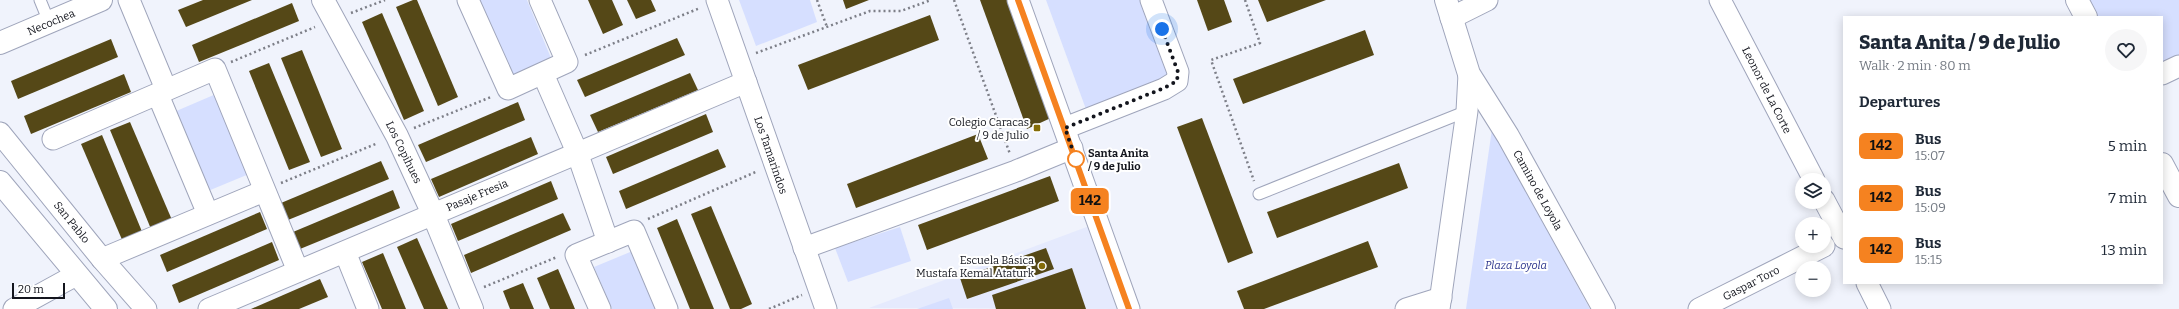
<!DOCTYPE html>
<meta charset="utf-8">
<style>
body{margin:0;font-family:Bitter,serif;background:#f6f6f7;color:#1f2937;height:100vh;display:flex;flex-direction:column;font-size:15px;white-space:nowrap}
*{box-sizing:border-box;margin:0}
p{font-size:13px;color:#747a83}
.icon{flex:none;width:22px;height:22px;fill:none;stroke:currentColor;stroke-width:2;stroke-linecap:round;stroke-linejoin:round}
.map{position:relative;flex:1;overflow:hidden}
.side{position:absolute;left:1843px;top:16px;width:320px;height:268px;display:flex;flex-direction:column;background:#fff;border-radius:0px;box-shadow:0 2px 10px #0003}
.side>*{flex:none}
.badge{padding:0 8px;border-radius:6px;font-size:14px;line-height:26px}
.buttons{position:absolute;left:1795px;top:173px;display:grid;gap:8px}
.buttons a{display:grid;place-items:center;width:36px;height:36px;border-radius:50%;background:#fff;box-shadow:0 2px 10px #0003;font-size:20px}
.scale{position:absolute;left:12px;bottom:10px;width:53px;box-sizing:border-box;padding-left:4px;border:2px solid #13151d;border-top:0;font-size:11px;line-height:14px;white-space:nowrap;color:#13151d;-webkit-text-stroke:3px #fff;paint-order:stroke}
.you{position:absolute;width:20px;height:20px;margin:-10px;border:3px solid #fff;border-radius:50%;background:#1a73e8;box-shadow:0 0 0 6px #1a73e833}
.map>.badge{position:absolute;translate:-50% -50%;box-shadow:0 0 0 2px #fff}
h2{padding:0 16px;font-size:15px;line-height:36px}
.round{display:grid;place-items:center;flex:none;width:42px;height:42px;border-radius:21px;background:#f6f6f7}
.head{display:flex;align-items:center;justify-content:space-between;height:68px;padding:0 16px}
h1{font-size:19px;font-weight:800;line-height:30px}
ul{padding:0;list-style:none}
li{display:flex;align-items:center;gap:12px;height:52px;padding:0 16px}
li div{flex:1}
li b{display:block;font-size:15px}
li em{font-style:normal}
li .badge{min-width:44px;font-weight:700;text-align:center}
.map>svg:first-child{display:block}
</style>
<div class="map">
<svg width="2179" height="309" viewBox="0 0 2179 309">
<rect width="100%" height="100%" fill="#f0f3fc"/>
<!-- built -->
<path fill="#e5eafd" d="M 1092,225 L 1117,309 L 869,308 Z"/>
<!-- green -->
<g fill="#d6dfff">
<path d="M 465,0 L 527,0 L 551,58 L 506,81 Z"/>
<path d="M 739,0 L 810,0 L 817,22 L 756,46 Z"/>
<path d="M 1046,0 L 1162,0 L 1189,74 L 1087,112 Z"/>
<path d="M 2084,0 L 2179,0 L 2179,55 L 2162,64 L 2162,17 L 2093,17 Z"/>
<path d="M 216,94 L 249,174 L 208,191 L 174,112 Z"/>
<path d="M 1492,129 L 1590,309 L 1466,309 Z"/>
<path d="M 900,227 L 911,261 L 848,282 L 835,248 Z"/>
<path d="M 635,250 L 660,309 L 612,309 L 594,267 Z"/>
<path d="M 949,298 L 953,309 L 917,309 Z"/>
</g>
<!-- building -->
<g fill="#554817">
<path d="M 203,0 L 252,0 L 186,27 L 178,10 Z"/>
<path d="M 413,0 L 417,0 L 458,97 L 438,106 L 396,7 Z"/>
<path d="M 588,0 L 612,0 L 623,25 L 603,34 Z"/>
<path d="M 627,0 L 651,0 L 656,11 L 636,19 Z"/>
<path d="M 843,0 L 869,0 L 846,9 Z"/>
<path d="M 980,0 L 1009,0 L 1053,117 L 1027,129 Z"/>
<path d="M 1197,0 L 1224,0 L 1232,22 L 1208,31 Z"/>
<path d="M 1258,0 L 1326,0 L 1267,22 Z"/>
<path d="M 292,3 L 299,21 L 199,62 L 192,45 Z"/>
<path d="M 382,13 L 424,111 L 404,120 L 362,22 Z"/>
<path d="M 930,15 L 939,40 L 808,90 L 798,65 Z"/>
<path d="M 1365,30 L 1374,55 L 1243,104 L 1233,79 Z"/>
<path d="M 677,38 L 685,55 L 585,97 L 577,80 Z"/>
<path d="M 111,39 L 118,57 L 18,99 L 11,81 Z"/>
<path d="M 302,50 L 342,149 L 321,157 L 281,58 Z"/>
<path d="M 269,63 L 310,162 L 289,170 L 249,71 Z"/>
<path d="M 690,73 L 698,90 L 598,132 L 590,115 Z"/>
<path d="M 124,74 L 131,92 L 31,134 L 24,116 Z"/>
<path d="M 518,102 L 525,120 L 426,162 L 418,145 Z"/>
<path d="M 706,114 L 713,132 L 613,174 L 606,157 Z"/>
<path d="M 1202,118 L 1253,253 L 1228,263 L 1177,127 Z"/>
<path d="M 130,122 L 172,220 L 151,229 L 110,130 Z"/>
<path d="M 978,134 L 988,159 L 856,208 L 847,184 Z"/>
<path d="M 102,135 L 143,234 L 123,242 L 81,144 Z"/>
<path d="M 531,137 L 538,154 L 439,197 L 431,179 Z"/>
<path d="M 718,149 L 726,167 L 626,209 L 619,191 Z"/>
<path d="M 381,161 L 389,179 L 288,220 L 281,203 Z"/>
<path d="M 1399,163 L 1408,188 L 1277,238 L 1267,212 Z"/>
<path d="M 1050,176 L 1059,201 L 927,250 L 918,225 Z"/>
<path d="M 551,181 L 558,199 L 458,241 L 451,224 Z"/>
<path d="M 393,190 L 400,208 L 300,249 L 293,232 Z"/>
<path d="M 711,206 L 752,304 L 741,309 L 730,309 L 691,214 Z"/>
<path d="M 260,212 L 267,229 L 167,272 L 160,255 Z"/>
<path d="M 563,213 L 571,230 L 471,273 L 464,255 Z"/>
<path d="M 677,219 L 714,309 L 690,309 L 657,228 Z"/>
<path d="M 417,238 L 448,309 L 424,309 L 397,247 Z"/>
<path d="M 1368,241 L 1378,267 L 1264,309 L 1244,309 L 1237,291 Z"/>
<path d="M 272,242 L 279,260 L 179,303 L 172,285 Z"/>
<path d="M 1046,248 L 1054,269 L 967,299 L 960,278 Z"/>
<path d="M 383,253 L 406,309 L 382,309 L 362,262 Z"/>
<path d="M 1072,268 L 1086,309 L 996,309 L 992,295 Z"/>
<path d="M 558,269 L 575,309 L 550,309 L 537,278 Z"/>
<path d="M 320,279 L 328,297 L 299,309 L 251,309 Z"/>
<path d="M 523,283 L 534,309 L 510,309 L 503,291 Z"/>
</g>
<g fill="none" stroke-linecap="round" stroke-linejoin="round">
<!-- lane casing -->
<g stroke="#9fa5bb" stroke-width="13">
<g id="lane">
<path d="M 40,0 L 49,22"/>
<path d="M 1259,194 L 1467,111"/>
</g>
</g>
<!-- street casing -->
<g stroke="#9fa5bb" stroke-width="23">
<g id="street">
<path d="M 129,0 L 166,89"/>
<path d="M 468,0 L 508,89 L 567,62 L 540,0"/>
<path d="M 717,0 L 826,309"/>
<path d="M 1018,0 L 1129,309"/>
<path d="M 1720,0 L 1814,180"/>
<path d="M 1451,18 L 1487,0"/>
<path d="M 543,74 L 577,152 L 608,242"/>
<path d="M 2162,74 L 2179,66"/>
<path d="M 158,95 L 208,214"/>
<path d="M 1065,128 L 1164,89 L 1177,81 L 1178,72 L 1151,0"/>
<path d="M 0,133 L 102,259 L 146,309"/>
<path d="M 53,139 L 215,69 L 298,271"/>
<path d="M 1824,200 L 1844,238"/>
<path d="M 804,248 L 1016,171 L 1072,148"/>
<path d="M 345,252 L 368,309"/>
<path d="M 102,259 L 264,191"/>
<path d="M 1867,283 L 1880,309"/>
<path d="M 14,309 L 76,275"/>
<path d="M 209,309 L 746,82"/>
<path d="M 600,309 L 576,255 L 634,231 L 667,309"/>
<path d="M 1406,309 L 1441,298"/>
<path d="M 1439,309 L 1467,111 L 1469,74"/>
<path d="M 1699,309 L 1824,246"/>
</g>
</g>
<!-- secondary casing -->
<g stroke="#9fa5bb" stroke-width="24">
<g id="secondary">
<path d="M 323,0 L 397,136 L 433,214 L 472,309"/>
<path d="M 1446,0 L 1469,74 L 1508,136 L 1604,309"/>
<path d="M 2077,0 L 2086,17"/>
<path d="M 0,43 L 101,0"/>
<path d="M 2162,164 L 2179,196"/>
</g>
</g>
<!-- primary casing -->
<g stroke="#9fa5bb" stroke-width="24">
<path id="primary" d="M 0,182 L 106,309"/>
</g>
<!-- path -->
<g stroke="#7d7f88" stroke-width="2.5" stroke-dasharray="2 3" stroke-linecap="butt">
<path d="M 817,0 L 827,27"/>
<path d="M 954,0 L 1010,154"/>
<path d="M 1245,0 L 1260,43 L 1211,60 L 1254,181"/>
<path d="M 351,13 L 385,0"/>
<path d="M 756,53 L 870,11 L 901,11 L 931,0"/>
<path d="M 585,55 L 700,8"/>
<path d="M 231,62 L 315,27"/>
<path d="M 414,128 L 491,97"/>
<path d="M 281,183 L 378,143"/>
<path d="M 648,219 L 758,171"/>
<path d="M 484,287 L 557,257"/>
<path d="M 769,309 L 802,295"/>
</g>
<!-- lane -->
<use href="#lane" stroke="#fff" stroke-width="11"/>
<!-- street -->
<use href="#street" stroke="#fff" stroke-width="21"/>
<!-- secondary -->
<use href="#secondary" stroke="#fff" stroke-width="22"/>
<!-- primary -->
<use href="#primary" stroke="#fff" stroke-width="22"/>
</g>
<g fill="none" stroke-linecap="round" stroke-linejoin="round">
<!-- line casing -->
<g stroke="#fff" stroke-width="9">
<path id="line" d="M 1018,0 L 1129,309"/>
</g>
<!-- line -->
<use href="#line" stroke="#f58220" stroke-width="6"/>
<!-- walk -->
<path stroke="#13151d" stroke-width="4" stroke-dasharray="0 7.2" d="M 1076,159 L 1077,163 L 1065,128 L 1164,88 L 1177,81 L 1178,72 L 1162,29"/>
</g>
<!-- markers -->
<g fill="#846c07" stroke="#fff" stroke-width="1.5">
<rect x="1033" y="124" width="8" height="8" rx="2"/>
<circle cx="1042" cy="266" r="4"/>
</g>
<circle fill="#fff" stroke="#f58220" stroke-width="2" cx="1076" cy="159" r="8"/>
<g text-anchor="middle" stroke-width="4" stroke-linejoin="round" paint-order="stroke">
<!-- street labels -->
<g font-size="11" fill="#13151d" stroke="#fff">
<text transform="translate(51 22) rotate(-23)" y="4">Necochea</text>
<text transform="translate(1767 90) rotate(63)" y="4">Leonor de La Corte</text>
<text transform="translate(404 152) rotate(64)" y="4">Los Copihues</text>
<text transform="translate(771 155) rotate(71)" y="4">Los Tamarindos</text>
<text transform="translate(1538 190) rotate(61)" y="4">Camino de Loyola</text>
<text transform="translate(477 195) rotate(-23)" y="4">Pasaje Fresia</text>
<text transform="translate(72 222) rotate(51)" y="4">San Pablo</text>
<text transform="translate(1751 283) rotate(-27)" y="4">Gaspar Toro</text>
</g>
<!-- poi labels -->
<g font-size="11" fill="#13151d" stroke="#fff" text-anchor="end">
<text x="1029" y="126">Colegio Caracas<tspan x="1029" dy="13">/ 9 de Julio</tspan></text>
<text x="1034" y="264">Escuela Básica<tspan x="1034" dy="13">Mustafa Kemal Ataturk</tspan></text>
</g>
<!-- stop labels -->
<g font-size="11" font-weight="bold" fill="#13151d" stroke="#fff" text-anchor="start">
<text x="1088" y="157">Santa Anita<tspan x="1088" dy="13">/ 9 de Julio</tspan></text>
</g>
<!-- park labels -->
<g font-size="11" font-style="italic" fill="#2c358d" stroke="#fff">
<text x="1516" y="269">Plaza Loyola</text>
</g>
</g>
</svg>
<div class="buttons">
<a><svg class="icon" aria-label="layers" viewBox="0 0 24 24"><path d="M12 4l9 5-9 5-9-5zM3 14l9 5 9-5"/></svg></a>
<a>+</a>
<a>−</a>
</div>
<div class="scale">20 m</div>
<div class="you" style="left:1162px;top:29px"></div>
<b class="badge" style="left:1090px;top:201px;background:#f58220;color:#111">142</b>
<section class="side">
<div class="head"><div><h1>Santa Anita / 9 de Julio</h1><p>Walk · 2 min · 80 m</p></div><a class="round"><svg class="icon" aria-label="heart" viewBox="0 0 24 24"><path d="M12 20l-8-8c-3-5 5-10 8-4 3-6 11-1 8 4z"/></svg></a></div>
<h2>Departures</h2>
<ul>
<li><span class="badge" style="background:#f58220;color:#111">142</span><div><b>Bus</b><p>15:07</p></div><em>5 min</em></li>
<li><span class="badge" style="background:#f58220;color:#111">142</span><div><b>Bus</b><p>15:09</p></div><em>7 min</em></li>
<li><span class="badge" style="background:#f58220;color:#111">142</span><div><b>Bus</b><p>15:15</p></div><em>13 min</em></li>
</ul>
</section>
</div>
